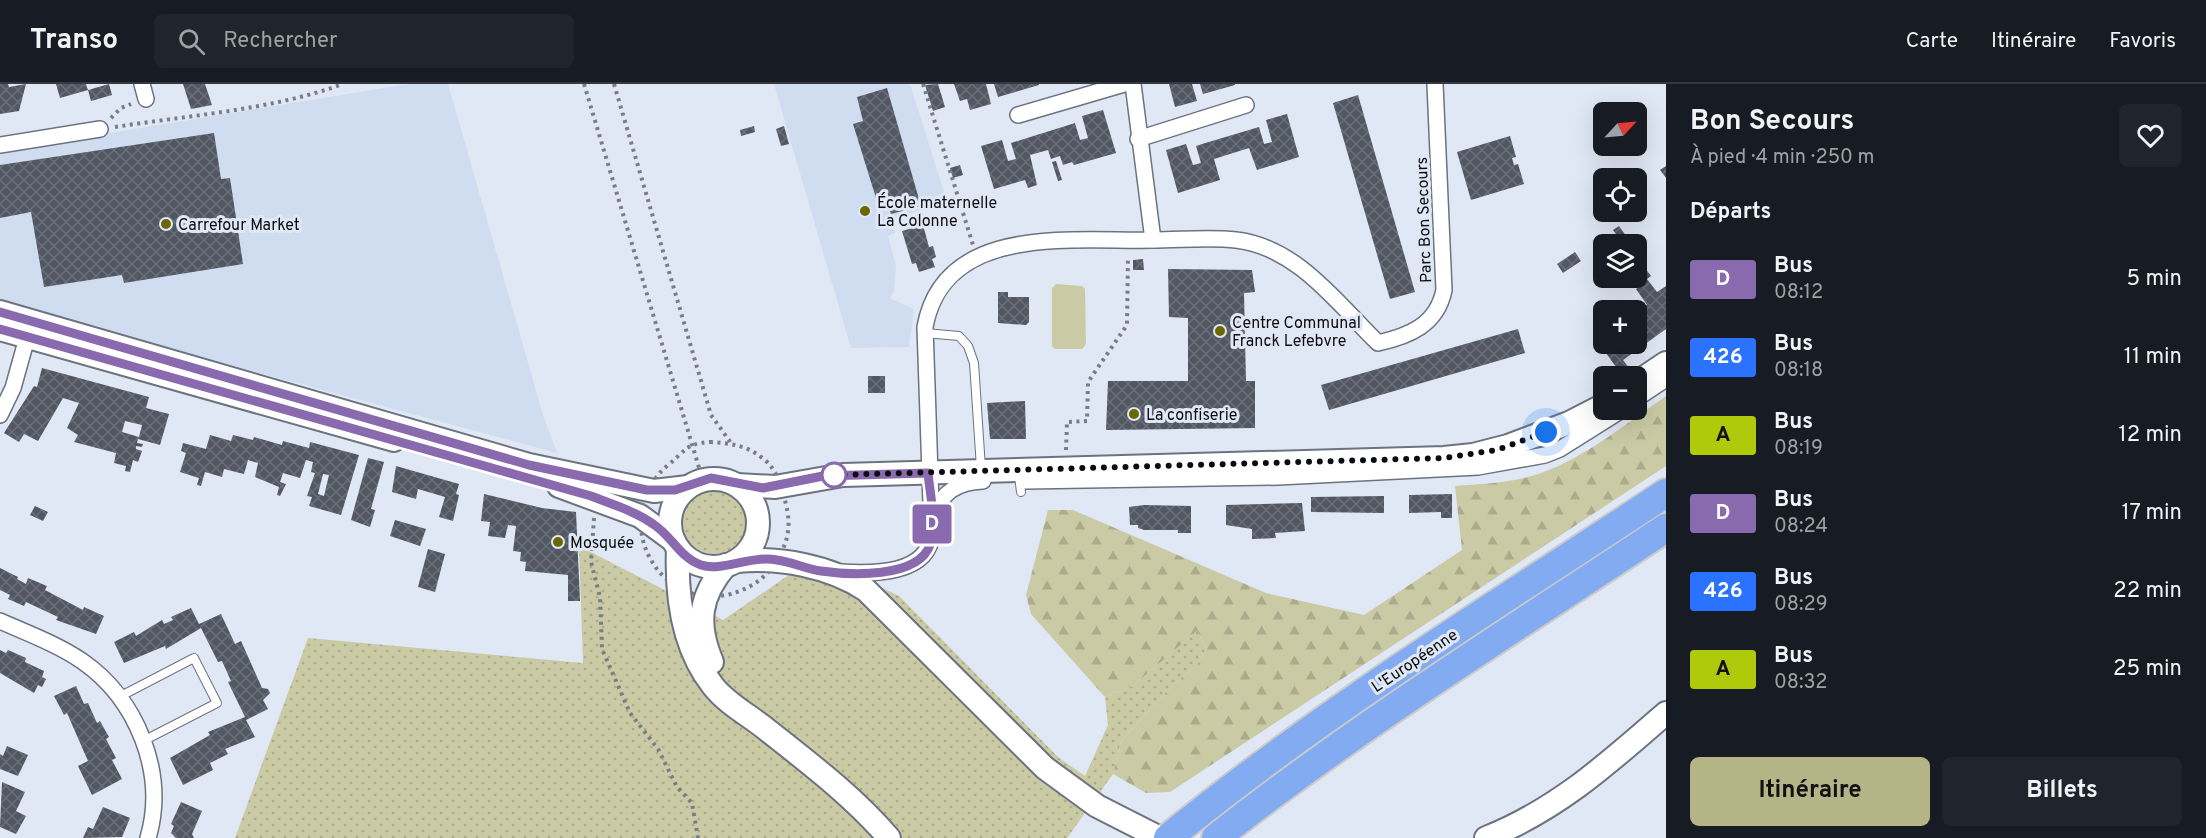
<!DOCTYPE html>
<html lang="fr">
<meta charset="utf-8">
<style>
body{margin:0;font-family:Overpass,sans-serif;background:#20242c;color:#f1f3f6;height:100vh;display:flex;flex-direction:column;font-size:22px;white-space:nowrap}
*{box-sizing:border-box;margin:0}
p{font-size:20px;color:#9ea1a6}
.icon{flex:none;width:33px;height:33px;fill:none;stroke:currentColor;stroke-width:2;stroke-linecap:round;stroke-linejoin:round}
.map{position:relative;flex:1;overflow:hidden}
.drawer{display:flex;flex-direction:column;background:#171b24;width:540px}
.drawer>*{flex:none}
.badge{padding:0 12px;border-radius:4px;font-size:21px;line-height:39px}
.needle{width:39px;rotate:64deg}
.controls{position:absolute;left:1593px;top:18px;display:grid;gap:12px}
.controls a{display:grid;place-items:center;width:54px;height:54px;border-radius:9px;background:#171b24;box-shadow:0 6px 24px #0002;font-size:30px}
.you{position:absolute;width:30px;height:30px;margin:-15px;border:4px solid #fff;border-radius:50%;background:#1a73e8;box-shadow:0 0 0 9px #1a73e833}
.map>.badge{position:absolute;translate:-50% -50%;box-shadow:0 0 0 3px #fff}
h2{padding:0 24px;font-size:22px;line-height:54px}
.round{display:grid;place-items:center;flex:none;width:63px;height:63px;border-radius:9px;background:#20242c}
.overview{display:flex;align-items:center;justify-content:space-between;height:102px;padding:0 24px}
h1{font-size:28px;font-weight:700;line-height:45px}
.primary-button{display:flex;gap:12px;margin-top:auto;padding:12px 24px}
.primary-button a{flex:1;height:69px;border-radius:9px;background:#b4b487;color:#111;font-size:24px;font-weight:700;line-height:69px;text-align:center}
.primary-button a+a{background:#20242c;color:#f1f3f6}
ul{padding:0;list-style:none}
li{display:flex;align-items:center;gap:18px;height:78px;padding:0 24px}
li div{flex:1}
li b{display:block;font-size:22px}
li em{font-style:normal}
li .badge{min-width:66px;font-weight:700;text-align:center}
header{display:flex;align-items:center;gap:36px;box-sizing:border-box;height:84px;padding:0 30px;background:#171b24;border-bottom:2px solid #363941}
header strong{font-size:28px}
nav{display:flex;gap:33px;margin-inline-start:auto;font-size:21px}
.search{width:420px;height:54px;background:#20242c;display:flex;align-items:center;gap:15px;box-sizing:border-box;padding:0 21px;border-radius:9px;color:#9ea1a6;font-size:22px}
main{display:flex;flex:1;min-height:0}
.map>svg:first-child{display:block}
</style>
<header>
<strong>Transo</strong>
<div class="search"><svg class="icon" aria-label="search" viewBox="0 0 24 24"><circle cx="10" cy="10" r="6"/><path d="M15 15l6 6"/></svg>Rechercher</div>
<nav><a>Carte</a><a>Itinéraire</a><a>Favoris</a></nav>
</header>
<main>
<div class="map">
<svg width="1666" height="754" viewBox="0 0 1666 754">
<defs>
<pattern id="green-dots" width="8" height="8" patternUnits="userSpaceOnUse" patternTransform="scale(1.5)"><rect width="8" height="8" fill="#cacaa5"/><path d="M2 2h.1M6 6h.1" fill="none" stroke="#acac8d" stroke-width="1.8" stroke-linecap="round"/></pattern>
<pattern id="forest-firs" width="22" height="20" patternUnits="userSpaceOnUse" patternTransform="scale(1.5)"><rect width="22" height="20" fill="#cacaa5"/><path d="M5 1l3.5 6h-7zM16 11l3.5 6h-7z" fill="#acac8d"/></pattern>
<pattern id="building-cross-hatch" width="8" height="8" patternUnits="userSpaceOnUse" patternTransform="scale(1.5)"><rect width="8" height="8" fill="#515763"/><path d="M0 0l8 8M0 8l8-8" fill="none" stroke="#6a6f78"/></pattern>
</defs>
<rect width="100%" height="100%" fill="#e0e8f5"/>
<!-- built -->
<g fill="#d0dcef">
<path d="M 408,0 L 448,0 L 543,331 L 557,369 L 0,219 L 0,67 Z"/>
<path d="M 774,0 L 910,0 L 947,118 L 892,135 L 895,149 L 888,152 L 896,182 L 894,207 L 889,214 L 914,225 L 909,263 L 851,264 Z"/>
</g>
<!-- green -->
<g fill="url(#green-dots)">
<circle cx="714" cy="438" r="32"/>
<path d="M 579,462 L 723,536 L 789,491 L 872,499 L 899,512 L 1059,674 L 1085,692 L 1108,641 L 1105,613 L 1133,602 L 1197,547 L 1207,564 L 1197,581 L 1173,601 L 1121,657 L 1113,690 L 1067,754 L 235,754 L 308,554 L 583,579 Z"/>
</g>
<!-- forest -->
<path fill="url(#forest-firs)" d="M 1666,312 L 1666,382 L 1170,708 L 1146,709 L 1113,690 L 1121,657 L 1173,601 L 1197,581 L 1207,564 L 1197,547 L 1133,602 L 1105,613 L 1031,530 L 1026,511 L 1048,426 L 1073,426 L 1266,509 L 1364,531 L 1462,466 L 1455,402 C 1484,400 1514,399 1541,389 C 1586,373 1627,339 1666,312 Z"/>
<!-- pitch -->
<path fill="#cacaa5" d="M 1056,200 L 1082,202 L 1085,205 L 1086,260 L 1082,265 L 1055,265 L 1052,262 L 1052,204 Z"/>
<!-- building -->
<g fill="url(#building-cross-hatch)" fill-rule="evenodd">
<path d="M 0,0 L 8,0 L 9,3 L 26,0 L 19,27 L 0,30 Z"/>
<path d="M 56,0 L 86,0 L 88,6 L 60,14 Z"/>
<path d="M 109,0 L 112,11 L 91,17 L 88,6 Z"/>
<path d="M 183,0 L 205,0 L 212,21 L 191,25 Z"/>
<path d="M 938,0 L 945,23 L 933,27 L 925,1 Z"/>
<path d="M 954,0 L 986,0 L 991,20 L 970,26 L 967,15 L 960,17 Z"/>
<path d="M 994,0 L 1039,0 L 1039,1 L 998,13 Z"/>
<path d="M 1169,0 L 1192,0 L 1197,17 L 1175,23 Z"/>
<path d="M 1200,0 L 1235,0 L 1235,1 L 1203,10 Z"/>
<path d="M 887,4 L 921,122 L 891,130 L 885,111 L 876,114 L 853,40 L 863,37 L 857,13 Z"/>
<path d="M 1358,11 L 1415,208 L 1390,215 L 1333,19 Z"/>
<path d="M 1103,26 L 1116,69 L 1074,81 L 1072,78 L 1063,81 L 1060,72 L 1051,75 L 1048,66 L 1030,71 L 1037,101 L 1028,104 L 1025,96 L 994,105 L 981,62 L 1002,56 L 1008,77 L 1016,75 L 1011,59 L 1075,39 L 1080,56 L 1088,54 L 1082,32 Z"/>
<path d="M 1287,30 L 1299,73 L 1257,86 L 1249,64 L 1214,75 L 1220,96 L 1178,109 L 1166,66 L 1186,60 L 1193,81 L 1201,79 L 1196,62 L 1202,60 L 1259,43 L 1264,60 L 1272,58 L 1266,36 Z"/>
<path d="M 754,42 L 755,48 L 741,52 L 740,46 Z"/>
<path d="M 784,42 L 789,60 L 781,62 L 776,45 Z"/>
<path d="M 214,49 L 221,95 L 230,94 L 243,180 L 124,199 L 122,191 L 44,203 L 31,128 L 0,134 L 0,81 Z"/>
<path d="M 1510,52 L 1516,73 L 1512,74 L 1514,81 L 1518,80 L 1524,100 L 1471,116 L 1457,68 Z"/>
<path d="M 1056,77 L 1062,96 L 1058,97 L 1052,78 Z"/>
<path d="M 960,81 L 963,91 L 953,94 L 950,84 Z"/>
<path d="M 1666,82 L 1666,94 L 1660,86 Z"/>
<path d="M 923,141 L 929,163 L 933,162 L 936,173 L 932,175 L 935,183 L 919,188 L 916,179 L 912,180 L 902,147 Z"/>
<path d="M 1619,142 L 1632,160 L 1616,160 L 1613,156 L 1618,153 L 1613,146 Z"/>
<path d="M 1575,168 L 1581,177 L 1563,189 L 1557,180 Z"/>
<path d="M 1636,172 L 1651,192 L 1647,195 L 1657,208 L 1666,202 L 1666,245 L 1623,276 L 1629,284 L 1621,290 L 1606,269 L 1615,263 L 1612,260 L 1636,260 L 1636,238 L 1643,234 L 1638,227 L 1647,221 L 1636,205 L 1643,200 L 1636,190 Z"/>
<path d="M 1143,175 L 1144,186 L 1133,186 L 1133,176 Z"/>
<path d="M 1168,185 L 1252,186 L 1255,208 L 1244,209 L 1246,297 L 1255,297 L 1255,344 L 1106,346 L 1108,297 L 1188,297 L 1188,234 L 1169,233 Z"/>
<path d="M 998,208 L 1008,208 L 1008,213 L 1029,213 L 1029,238 L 1026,241 L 998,239 Z"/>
<path d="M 1518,245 L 1525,269 L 1329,326 L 1321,301 Z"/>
<path d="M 42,284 L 149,313 L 146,324 L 169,330 L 160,361 L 138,355 L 137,359 L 143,360 L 142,363 L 136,362 L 136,365 L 142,367 L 138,378 L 133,376 L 130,388 L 125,387 L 126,382 L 114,379 L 116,369 L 74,358 L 78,351 L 67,344 L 79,319 L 63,314 L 38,357 L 24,350 L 19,358 L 4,349 L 34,302 L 37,303 ZM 125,337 L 142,341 L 139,353 L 122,348 Z"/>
<rect x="868" y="292" width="17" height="17"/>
<path d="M 1025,317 L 1026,355 L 990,355 L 987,319 Z"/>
<path d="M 210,351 L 231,357 L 233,351 L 253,356 L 254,353 L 282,361 L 283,357 L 309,364 L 310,358 L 359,371 L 341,431 L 309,422 L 312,413 L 307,412 L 315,389 L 311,388 L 313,378 L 306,376 L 300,394 L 283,389 L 280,398 L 286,400 L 280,412 L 277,411 L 279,403 L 255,393 L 258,379 L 248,376 L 244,390 L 224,385 L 222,393 L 205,388 L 201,402 L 197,401 L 199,394 L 180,388 L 186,369 L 181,367 L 183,359 L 206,365 ZM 323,390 L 329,391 L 324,412 L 318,410 Z"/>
<path d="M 368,374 L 384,378 L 371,425 L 375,426 L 370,443 L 351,436 Z"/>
<path d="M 396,382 L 459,400 L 456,410 L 459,411 L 453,437 L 439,433 L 445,413 L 418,405 L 416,415 L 392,408 Z"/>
<path d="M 484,410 L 542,424 L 576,428 L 580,517 L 568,517 L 568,491 L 525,487 L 526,478 L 520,477 L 521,468 L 513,467 L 516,442 L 508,441 L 505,454 L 488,452 L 490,438 L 481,437 Z"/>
<path d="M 1452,410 L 1452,434 L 1441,434 L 1441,428 L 1409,429 L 1409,411 Z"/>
<path d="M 1384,412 L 1384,429 L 1311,428 L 1311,413 Z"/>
<path d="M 1302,419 L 1305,447 L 1275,449 L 1276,454 L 1252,455 L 1252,445 L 1226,441 L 1226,421 Z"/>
<path d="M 1144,421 L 1191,422 L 1191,449 L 1178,449 L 1178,446 L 1144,446 L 1138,444 L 1138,441 L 1130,441 L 1129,423 Z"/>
<path d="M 35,422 L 48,428 L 43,437 L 30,431 Z"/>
<path d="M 395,436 L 426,445 L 420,462 L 390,452 Z"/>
<path d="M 428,465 L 445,470 L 435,508 L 418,503 Z"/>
<path d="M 0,484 L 18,493 L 17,495 L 26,500 L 28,494 L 47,502 L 45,506 L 83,526 L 84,523 L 104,532 L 96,550 L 56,536 L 58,533 L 26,518 L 24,522 L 8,515 L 10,511 L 0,506 Z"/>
<path d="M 191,524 L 199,540 L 221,530 L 235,560 L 241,557 L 262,604 L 268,605 L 270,609 L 263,616 L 268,625 L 246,636 L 255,653 L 225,665 L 228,670 L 210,679 L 213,686 L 183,701 L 170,674 L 210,651 L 208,648 L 245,633 L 228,598 L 231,597 L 222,577 L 218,578 L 201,544 L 166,565 L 165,562 L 124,579 L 114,558 L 134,548 L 136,552 L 162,536 L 164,540 L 173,536 L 171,533 Z"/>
<path d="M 0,566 L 6,569 L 8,566 L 26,574 L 25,578 L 44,587 L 42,593 L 46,595 L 42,603 L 38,601 L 34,609 L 0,589 Z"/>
<path d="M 76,602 L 84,620 L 88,619 L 97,639 L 100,637 L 105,646 L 109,653 L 106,655 L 116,674 L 112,676 L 122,695 L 92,711 L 78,682 L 88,677 L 67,629 L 64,631 L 54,612 Z"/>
<path d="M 7,662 L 28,671 L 18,692 L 0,685 L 0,670 L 3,672 Z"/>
<path d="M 2,698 L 25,708 L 16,727 L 26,732 L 16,750 L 0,743 Z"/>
<path d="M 181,718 L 202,727 L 192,750 L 194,754 L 176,754 L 171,749 L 174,742 L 171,740 Z"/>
<path d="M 103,723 L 130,734 L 122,753 L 83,754 L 88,743 L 93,745 Z"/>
</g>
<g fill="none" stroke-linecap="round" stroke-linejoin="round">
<!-- lane casing -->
<g stroke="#6c737f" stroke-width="10">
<g id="lane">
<path d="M 925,249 L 959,252 L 968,262 L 974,279 L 981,384"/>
<path d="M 1019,392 L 1021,408"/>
<path d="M 119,613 L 194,574 L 217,619 L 143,657"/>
</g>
</g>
<!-- street casing -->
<g stroke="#6c737f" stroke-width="18">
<g id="street">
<path d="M 142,0 L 146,15"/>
<path d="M 1018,31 L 1124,0"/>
<path d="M 1138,55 L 1246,21"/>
<path d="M 0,61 L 100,45"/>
<path d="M 1153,156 C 1181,156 1209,153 1236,156 C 1297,163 1337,219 1378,259 C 1409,252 1437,241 1444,206 L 1435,0"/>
<path d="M 1636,315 L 1666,295"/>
<path d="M 0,331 L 13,304 L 30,243"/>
<path d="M 1025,397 L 1278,393 L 1478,383 L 1545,371 L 1560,365 L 1622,326"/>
<path d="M 934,435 C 940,408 957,398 983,397"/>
<path d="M 841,488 C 873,490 929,491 932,449 L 925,243 C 944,138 1076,158 1153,156 L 1133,0"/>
<path d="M 0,537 C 27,549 57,560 82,577 C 137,615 167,689 148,754"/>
</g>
</g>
<!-- secondary casing -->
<g stroke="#6c737f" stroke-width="26">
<g id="secondary">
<path d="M 0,228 L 529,381 L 654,407 L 688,403"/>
<path d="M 0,245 L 394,356"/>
<path d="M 1636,299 L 1666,279"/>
<circle cx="714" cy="439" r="44"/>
<path d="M 737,401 L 775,403 L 843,391 L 1444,374 L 1473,371 L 1508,362 L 1569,339 L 1604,321"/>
<path d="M 559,402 L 640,432 L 674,457"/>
<path d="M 678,464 C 676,511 682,563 713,602 C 727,620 749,631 766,645 C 809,679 853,712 889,754"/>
<path d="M 737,477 C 779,473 830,482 866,506 L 1045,684 L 1097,722 L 1160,754"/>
<path d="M 712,578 C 696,540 699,512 726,481"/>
<path d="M 1486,754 C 1557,726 1610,678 1666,629"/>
</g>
</g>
<!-- highway casing -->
<g stroke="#c9caca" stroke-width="32">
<g id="highway">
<path d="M 1168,754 C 1325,626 1498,520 1666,409"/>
<path d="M 1216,754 C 1359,641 1514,545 1666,444"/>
</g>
</g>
<!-- path -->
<g stroke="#787d86" stroke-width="4" stroke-dasharray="3 4.5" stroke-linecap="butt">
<path d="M 584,0 L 700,387"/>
<path d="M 614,0 L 711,331 L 731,359"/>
<path d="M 923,0 L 973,161"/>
<path d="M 111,34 L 121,24 L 131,20"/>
<path d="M 115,43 C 191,31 271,26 343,0"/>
<path d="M 710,358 C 728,359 746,361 761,373 C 773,381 778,393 782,407 C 793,439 791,459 769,487 C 760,498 745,506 731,510 C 655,528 608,432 668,381 C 687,366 684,360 710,358 Z"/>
<path d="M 1066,366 L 1067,338 L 1087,337 L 1088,298 L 1127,241 L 1128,173"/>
<path d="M 594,434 L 591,478 L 600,513 L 602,565 L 630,629 L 658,665 L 677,703 L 692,719 L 698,754"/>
</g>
<!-- lane -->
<use href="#lane" stroke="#fff" stroke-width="8"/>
<!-- street -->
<use href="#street" stroke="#fff" stroke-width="15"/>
<!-- secondary -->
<use href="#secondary" stroke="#fff" stroke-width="22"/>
<!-- highway -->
<use href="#highway" stroke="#82abf1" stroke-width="28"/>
</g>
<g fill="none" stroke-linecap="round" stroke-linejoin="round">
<!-- line casing -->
<g stroke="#fff" stroke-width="14">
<path id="line" d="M 0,228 L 529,381 L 647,406 L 675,406 L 711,394 L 763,404 L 823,392 L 928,389 C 930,410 937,441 930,461 C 918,495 849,491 821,487 C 806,485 792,478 777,476 C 750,471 722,488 701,481 C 680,474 671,451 653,440 C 635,427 611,420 591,412 L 0,245"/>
</g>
<!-- line -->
<use href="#line" stroke="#8a6aae" stroke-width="9"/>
<!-- walk -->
<path stroke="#0a0c10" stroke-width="6" stroke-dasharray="0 10.8" d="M 834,391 L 1444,374 L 1497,366 L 1546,348"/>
</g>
<!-- markers -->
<g fill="#6a6700" stroke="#e0e8f5" stroke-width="2">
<circle cx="865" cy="127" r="6"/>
<circle cx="166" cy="140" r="6"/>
<circle cx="1220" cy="247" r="6"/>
<circle cx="1134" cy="330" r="6"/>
<circle cx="558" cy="458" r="6"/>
</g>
<circle fill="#fff" stroke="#8a6aae" stroke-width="3" cx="834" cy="391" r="12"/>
<g text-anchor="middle" stroke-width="6" stroke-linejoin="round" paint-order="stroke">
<!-- poi labels -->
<g font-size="16" fill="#0a0c10" stroke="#e0e8f5" text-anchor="start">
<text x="877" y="124">École maternelle<tspan x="877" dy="18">La Colonne</tspan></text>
<text x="178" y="146">Carrefour Market</text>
<text x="1232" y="244">Centre Communal<tspan x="1232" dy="18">Franck Lefebvre</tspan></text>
<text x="1146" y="336">La confiserie</text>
<text x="570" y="464">Mosquée</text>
</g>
<!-- street labels -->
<g font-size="16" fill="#0a0c10" stroke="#e0e8f5">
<text transform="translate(1423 136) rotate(-92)" y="6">Parc Bon Secours</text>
<text transform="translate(1414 576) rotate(-34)" y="6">L'Européenne</text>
</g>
</g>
</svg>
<div class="controls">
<a><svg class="needle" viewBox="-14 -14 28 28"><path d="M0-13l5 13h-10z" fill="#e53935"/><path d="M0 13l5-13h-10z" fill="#9ea1a6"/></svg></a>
<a><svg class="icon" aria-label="locate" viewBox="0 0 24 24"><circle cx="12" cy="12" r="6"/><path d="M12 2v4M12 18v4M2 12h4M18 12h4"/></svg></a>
<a><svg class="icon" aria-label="layers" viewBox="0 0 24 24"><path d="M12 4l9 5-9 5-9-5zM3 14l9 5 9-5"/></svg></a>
<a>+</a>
<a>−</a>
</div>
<div class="you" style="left:1546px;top:348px"></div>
<b class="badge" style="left:932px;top:440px;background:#8a6aae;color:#fff">D</b>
</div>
<section class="drawer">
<div class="overview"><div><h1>Bon Secours</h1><p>À pied · 4 min · 250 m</p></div><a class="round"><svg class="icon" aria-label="heart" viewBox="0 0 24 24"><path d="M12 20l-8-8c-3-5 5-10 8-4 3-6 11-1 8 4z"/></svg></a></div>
<h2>Départs</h2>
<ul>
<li><span class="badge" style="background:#8a6aae;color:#fff">D</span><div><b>Bus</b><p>08:12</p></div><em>5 min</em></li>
<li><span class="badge" style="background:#2b73ff;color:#fff">426</span><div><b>Bus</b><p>08:18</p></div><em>11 min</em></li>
<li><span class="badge" style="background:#afca0b;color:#111">A</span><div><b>Bus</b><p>08:19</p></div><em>12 min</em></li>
<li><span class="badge" style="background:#8a6aae;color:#fff">D</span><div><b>Bus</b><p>08:24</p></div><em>17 min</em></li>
<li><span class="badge" style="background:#2b73ff;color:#fff">426</span><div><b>Bus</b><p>08:29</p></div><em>22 min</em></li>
<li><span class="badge" style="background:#afca0b;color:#111">A</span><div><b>Bus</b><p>08:32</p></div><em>25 min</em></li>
</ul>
<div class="primary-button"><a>Itinéraire</a><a>Billets</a></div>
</section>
</main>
